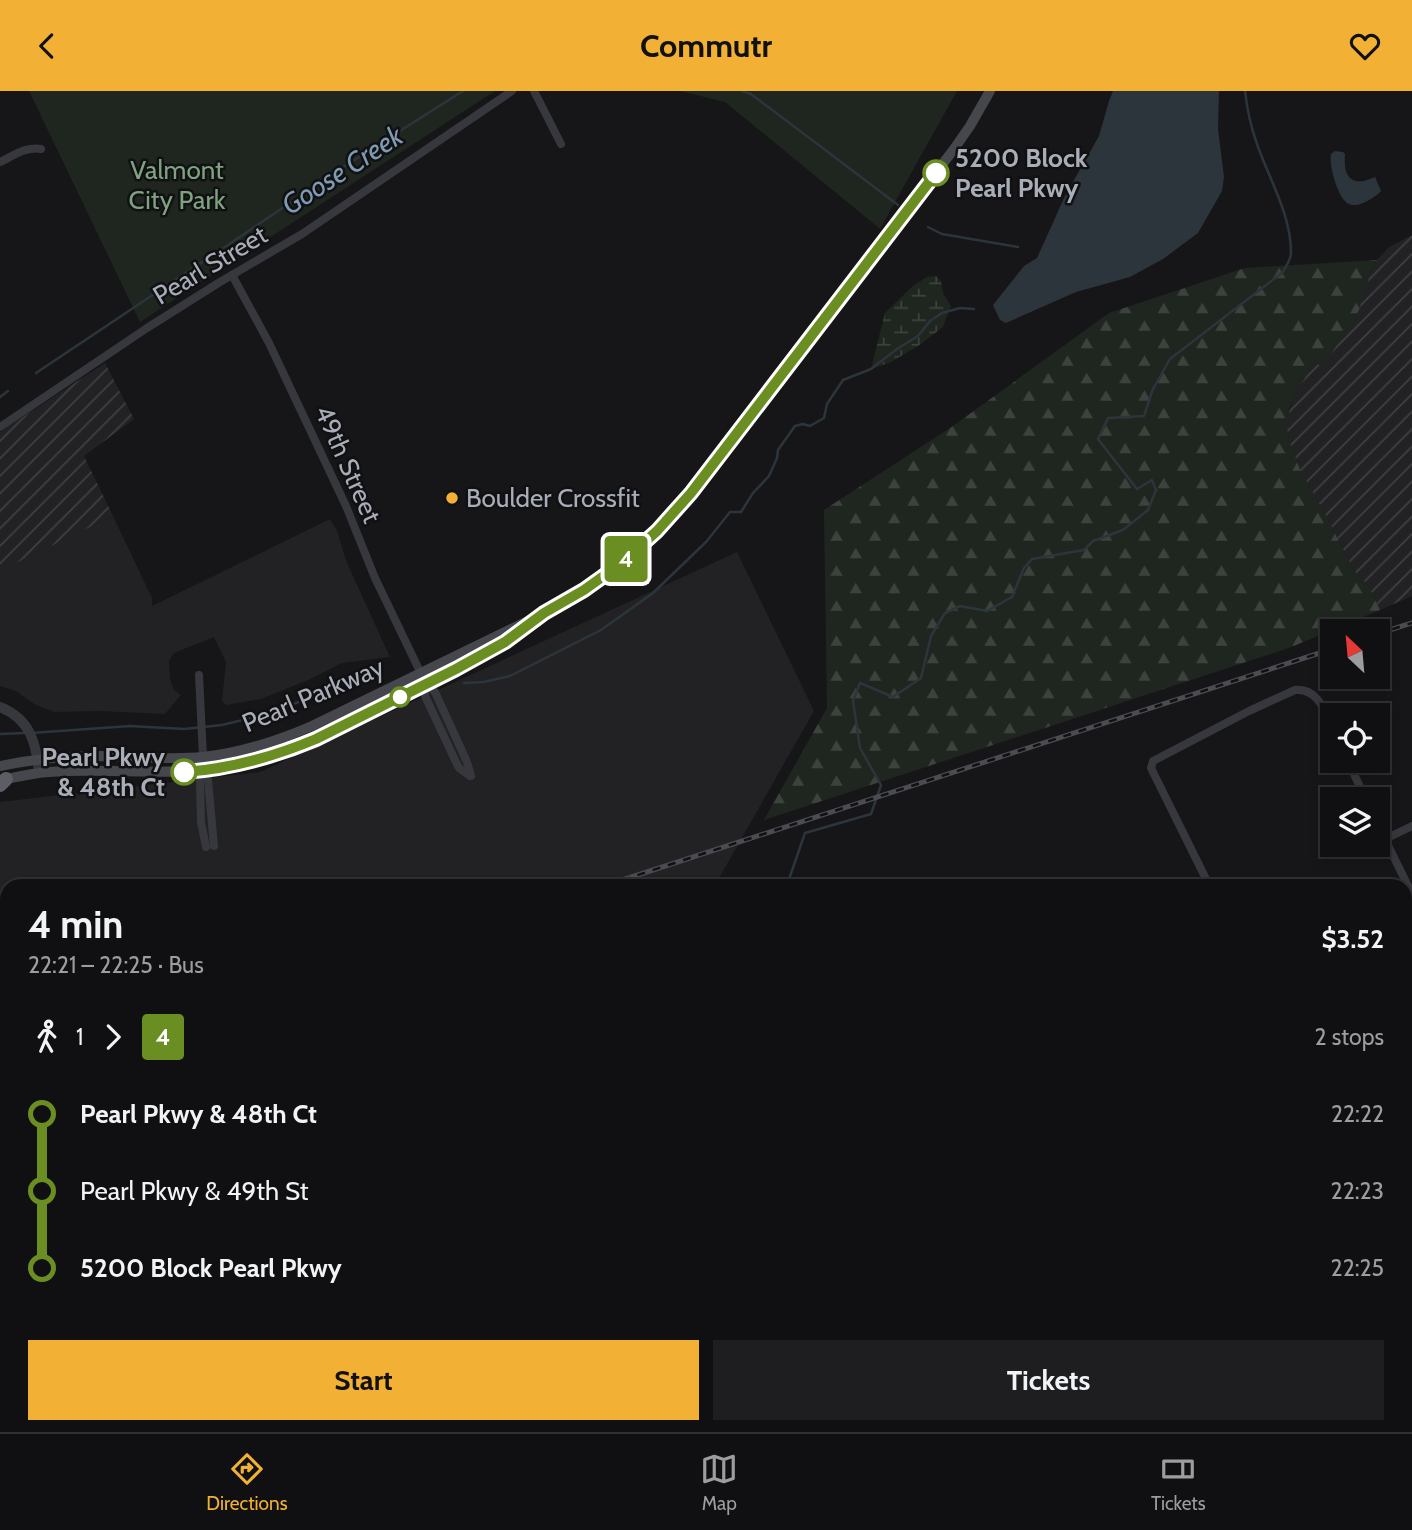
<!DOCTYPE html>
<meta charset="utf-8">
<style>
body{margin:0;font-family:Cabin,sans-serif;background:#1e1e20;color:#f1f3f6;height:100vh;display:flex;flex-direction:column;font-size:26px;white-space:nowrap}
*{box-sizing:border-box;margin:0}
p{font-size:23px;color:#9c9d9f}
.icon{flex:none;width:38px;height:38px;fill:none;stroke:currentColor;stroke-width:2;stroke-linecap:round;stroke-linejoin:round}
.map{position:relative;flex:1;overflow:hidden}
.side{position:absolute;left:0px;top:788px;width:1412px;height:555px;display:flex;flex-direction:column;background:#101012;border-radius:21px 21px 0 0;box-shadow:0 4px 10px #0003,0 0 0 2px #303032}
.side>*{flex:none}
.badge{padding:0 14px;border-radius:5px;font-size:24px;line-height:46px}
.needle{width:46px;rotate:334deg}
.tools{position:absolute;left:1320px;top:528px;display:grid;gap:14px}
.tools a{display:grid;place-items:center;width:70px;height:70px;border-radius:0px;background:#101012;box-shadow:0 4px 10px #0003,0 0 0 2px #303032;font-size:35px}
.map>.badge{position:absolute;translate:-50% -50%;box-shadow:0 0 0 4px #fff}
.legs{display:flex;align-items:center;gap:10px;height:77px;padding:0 28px;font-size:23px}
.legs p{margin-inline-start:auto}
.overview{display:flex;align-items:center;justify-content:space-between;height:119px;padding:0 28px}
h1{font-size:38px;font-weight:800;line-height:52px}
.primary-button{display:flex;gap:14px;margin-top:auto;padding:14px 28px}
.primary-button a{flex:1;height:80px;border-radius:0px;background:#f2b134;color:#111;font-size:28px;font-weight:800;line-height:80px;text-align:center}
.primary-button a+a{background:#1e1e20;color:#f1f3f6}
ul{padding:0 28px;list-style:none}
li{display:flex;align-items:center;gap:24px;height:77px;font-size:26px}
li i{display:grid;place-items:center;width:10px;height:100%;margin:0 9px;background:currentColor}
li i::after{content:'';width:18px;height:18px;margin:-9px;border:5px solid;border-radius:50%;background:#101012}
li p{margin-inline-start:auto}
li:first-child i{background:linear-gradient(#0000 50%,currentColor 0)}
li:last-child i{background:linear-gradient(currentColor 50%,#0000 0)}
header{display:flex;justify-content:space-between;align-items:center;height:91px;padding:0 28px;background:#f2b134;color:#111;font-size:32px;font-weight:800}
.dock{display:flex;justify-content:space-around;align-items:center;height:98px;border-top:2px solid #303032;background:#101012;font-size:19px;color:#9c9d9f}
.dock a{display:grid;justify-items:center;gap:4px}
.dock .selected{color:#f2b134}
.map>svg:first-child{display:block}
</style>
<header><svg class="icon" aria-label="back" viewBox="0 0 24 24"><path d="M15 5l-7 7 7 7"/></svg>Commutr<svg class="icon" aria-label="heart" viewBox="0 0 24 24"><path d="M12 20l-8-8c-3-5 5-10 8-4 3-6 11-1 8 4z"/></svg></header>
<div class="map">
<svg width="1412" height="1341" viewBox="0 0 1412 1341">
<defs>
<pattern id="industrial-furrows" width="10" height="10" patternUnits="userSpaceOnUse" patternTransform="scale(1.75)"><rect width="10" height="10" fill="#222225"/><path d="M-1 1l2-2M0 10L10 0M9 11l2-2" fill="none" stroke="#3f3f43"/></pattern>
<pattern id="forest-firs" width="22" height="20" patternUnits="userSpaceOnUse" patternTransform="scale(1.75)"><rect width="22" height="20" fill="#1e261f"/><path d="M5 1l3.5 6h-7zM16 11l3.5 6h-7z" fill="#3c433d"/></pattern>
<pattern id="wetland-marsh" width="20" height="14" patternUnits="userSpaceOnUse" patternTransform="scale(1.75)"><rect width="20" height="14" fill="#1e261f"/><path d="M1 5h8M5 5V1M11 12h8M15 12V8" fill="none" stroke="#3c433d"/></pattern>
</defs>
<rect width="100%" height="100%" fill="#161618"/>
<!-- built -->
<g fill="#222225">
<path d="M 113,425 L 152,507 L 152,515 L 330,428 L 337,440 L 347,472 L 390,566 L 342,572 L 308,589 L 261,608 L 226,614 L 222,610 L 226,571 L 214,546 L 174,562 L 169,570 L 170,588 L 174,599 L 181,604 L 165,623 L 98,620 L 54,621 L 34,613 L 16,600 L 0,595 L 0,480 Z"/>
<path d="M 737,461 L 814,620 L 715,794 L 7,794 L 7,904 L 0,855 L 0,711 L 260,681 Z"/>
<path d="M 7,1120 L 7,1335 L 405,1335 L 403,1341 L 0,1341 L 0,1123 Z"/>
<path d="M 746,1335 L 879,1335 L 867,1341 L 747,1341 L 745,1339 Z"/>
</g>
<!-- industrial -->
<g fill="url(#industrial-furrows)">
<path d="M 1412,144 L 1412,505 L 1380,519 L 1367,492 L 1361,489 L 1353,478 L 1326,425 L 1301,381 L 1290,353 L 1287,339 L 1287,327 L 1294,305 L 1314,271 L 1323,275 L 1377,169 L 1389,156 Z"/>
<path d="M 105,272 L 134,328 L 84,365 L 113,425 L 0,480 L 0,341 Z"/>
</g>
<!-- forest -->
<path fill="url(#forest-firs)" d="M 1377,169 L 1371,180 L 1359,219 L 1323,276 L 1314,271 L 1294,305 L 1289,318 L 1287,339 L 1290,353 L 1301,381 L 1326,425 L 1353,478 L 1361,489 L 1367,492 L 1380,519 L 1289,557 L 764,729 L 827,617 L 824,419 L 953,335 L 1109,222 L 1245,177 Z"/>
<!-- wetland -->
<path fill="url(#wetland-marsh)" d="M 936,185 L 941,190 L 943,202 L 951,215 L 943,236 L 918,255 L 891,271 L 871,278 L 885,222 L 914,194 L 927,186 Z"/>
<!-- park -->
<g fill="#1e261f">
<path d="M 29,0 L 495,0 L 140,231 Z"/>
<path d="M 680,0 L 957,0 L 880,138 L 725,11 Z"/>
</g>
<!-- water -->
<g fill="#2c353c">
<path d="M 1113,0 L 1219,0 L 1218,38 L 1224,86 L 1222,100 L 1198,142 L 1163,168 L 1130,186 L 1076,201 L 1006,232 L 1000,229 L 993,214 L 1024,175 L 1037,167 L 1065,105 L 1099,45 L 1109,10 Z"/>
<path d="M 1335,60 L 1343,61 L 1345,63 C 1344,76 1345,93 1364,90 C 1368,89 1372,87 1375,86 L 1381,100 C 1374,107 1356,120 1346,111 C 1337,103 1329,75 1331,63 Z"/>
</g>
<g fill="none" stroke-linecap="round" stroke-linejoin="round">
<!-- stream -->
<g stroke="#2c353c" stroke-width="2.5">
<path d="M 742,0 L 751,3 L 898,114"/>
<path d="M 928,136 L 942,143 L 1018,156"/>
<path d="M 222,158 L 340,78 L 463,0"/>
<path d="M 36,282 L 208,167"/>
<path d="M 0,306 L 8,300"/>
<path d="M 464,592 L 484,591 L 510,585 L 601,539 L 653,502 L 706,451 L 730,421 L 741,421 L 753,402 L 769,385 L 777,367 L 778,359 L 795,335 L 803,333 L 810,335 L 824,327 L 827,313 L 843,289 L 871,278 L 897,258 L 918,245 L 930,230 L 942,222 L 960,217 L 974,218"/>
<path d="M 31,642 L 130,635 L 184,638 L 222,634 L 271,622 L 316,604 L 351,587 L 380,584"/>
<path d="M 0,643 L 25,642"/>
<path d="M 787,794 L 805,742 L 871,723 L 881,694 L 860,657 L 853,610 L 860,592 L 893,606 L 921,587 L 931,545 L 945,522 L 960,515 L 987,520 L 1012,506 L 1024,477 L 1032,468 L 1084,459 L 1093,450 L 1123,439 L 1148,419 L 1156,399 L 1152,389 L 1137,398 L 1098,348 L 1108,327 L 1144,325 L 1153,298 L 1170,268 L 1283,181 C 1286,175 1291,169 1291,162 C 1291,123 1269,88 1257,53 C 1251,36 1247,18 1245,0"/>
<path d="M 474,1341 L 474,1335"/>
<path d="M 604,1341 L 605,1335"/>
</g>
<!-- minor -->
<g stroke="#37383d" stroke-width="8">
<path d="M 534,0 L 561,53"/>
<path d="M 0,71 C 13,65 26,55 41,58"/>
<path d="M 232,184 L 269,252 L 346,415 L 375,487 L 426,593 L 435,601 L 467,671 L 471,685"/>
<path d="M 0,336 L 147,237 L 220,191 L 302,143 L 512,0"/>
<path d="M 199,584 L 203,666 L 208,689 L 214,755"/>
<path d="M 426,593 L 425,605 L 455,669 L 459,677 L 470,685"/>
<path d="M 1348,670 L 1366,709"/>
<path d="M 205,679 L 200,689 L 201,731 L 206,756"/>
<path d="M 1377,732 L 1412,803"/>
<path d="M 1385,748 L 1412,735"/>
<path d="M 1209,794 L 1151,677 L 1153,670 L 1249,620 L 1295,599 C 1317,597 1324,618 1332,635"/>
<path d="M 1022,1335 L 1028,1341"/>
<path d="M 1176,1335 L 1179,1341"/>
<path d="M 1002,1341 L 1008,1335"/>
</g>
<!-- tertiary -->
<g stroke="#37383d" stroke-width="10">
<path d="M 0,616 C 30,628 36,651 39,681"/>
<path d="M 0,1162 L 7,1158"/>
<path d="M 1405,1198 L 1412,1212"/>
<path d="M 0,1265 L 7,1279"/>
<path d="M 73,1335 L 82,1335"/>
<path d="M 195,1335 L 202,1341"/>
</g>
<!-- secondary -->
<g stroke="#45474d" stroke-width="10">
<path d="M 0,675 C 34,668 67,665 101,665 C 135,666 170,669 203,666 C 241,662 277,650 312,635 L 544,522 L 602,487 L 640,456 L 691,403 L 954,58 L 970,35 L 990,0"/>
<path d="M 1,689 C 17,686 33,682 49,681 C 100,677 152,684 203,679 C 275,673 338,637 401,605 C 443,585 485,566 522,538"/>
</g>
<!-- primary -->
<g stroke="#53555c" stroke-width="12">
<path d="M 1405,1103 L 1412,1100"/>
<path d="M 1405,1121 L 1412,1118"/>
<path d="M 906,1341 L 918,1335"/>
<path d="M 945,1341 L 956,1335"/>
</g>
<!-- trunk -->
<g stroke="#5b5e65" stroke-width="14">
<path d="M 0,694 L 6,688"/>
<path d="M 0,1016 L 7,1024"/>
<path d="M 405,1335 L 413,1341"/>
<path d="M 431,1335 L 439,1341"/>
</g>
<!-- rail casing -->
<g stroke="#4a4c52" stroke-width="5">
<g id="rail">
<path d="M 1377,543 L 1412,532"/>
<path d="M 607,794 L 1332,558"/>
<path d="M 0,993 L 7,990"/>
</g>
</g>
<!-- rail -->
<use href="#rail" stroke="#111113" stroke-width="2.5" stroke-dasharray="8" stroke-linecap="butt"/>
<!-- trunk-bridge -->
<path stroke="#5b5e65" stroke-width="14" d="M 0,990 L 7,998"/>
</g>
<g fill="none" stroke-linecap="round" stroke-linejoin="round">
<!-- line-1 casing -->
<g stroke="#fff" stroke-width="16">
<path id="line-1" d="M 184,681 C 230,678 273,666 316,648 L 456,578 L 505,551 L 544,522 L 584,499 L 619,474 L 657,440 L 691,402 L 936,82"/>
</g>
<!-- line-1 -->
<use href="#line-1" stroke="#6b8e23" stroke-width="10"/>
</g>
<!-- markers -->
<g fill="#fff" stroke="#6b8e23" stroke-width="3.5">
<circle cx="936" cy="82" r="12"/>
<circle cx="400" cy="606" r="9"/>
<circle cx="184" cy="681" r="12"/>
</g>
<circle fill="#f2b134" stroke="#111113" stroke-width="2.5" cx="452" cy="407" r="7"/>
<g text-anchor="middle" stroke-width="5" stroke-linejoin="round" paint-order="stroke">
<!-- stop labels -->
<g font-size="26" font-weight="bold" fill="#a8adb8" stroke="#111113" text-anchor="start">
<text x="955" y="76">5200 Block<tspan x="955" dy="30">Pearl Pkwy</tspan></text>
<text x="165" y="675" text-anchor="end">Pearl Pkwy<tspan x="165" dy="30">&amp; 48th Ct</tspan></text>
</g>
<!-- park labels -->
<g font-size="26" fill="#7fa381" stroke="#111113">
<text x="177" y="88">Valmont<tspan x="177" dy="30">City Park</tspan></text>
</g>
<!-- street labels -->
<g font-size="26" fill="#a8adb8" stroke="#111113">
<text transform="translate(210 174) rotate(-31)" y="9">Pearl Street</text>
<text transform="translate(348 373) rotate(66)" y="9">49th Street</text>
<text transform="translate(313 604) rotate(-23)" y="9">Pearl Parkway</text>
</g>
<!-- poi labels -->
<g font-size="26" fill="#a8adb8" stroke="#111113" text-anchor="start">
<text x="466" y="416">Boulder Crossfit</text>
</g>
<!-- water labels -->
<g font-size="28" font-style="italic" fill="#7f9bb3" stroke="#111113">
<text transform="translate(342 79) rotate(-33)" y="10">Goose Creek</text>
</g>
</g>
</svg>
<div class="tools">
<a><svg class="needle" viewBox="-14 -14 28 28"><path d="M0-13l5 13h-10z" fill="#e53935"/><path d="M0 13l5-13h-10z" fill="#9c9d9f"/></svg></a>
<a><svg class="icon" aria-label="locate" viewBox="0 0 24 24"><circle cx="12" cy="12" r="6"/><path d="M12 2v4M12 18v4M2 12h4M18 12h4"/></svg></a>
<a><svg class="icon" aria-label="layers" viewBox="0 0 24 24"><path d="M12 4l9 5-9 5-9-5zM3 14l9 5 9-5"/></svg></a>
</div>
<b class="badge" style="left:626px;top:468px;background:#6b8e23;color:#fff">4</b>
<section class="side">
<div class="overview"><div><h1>4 min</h1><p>22:21 – 22:25 · Bus</p></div><b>$3.52</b></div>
<div class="legs"><svg class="icon" aria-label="walk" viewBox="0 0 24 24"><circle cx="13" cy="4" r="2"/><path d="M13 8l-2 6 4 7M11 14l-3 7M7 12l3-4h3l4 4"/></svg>1<svg class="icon" aria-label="forward" viewBox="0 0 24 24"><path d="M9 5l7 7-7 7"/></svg><b class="badge" style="background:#6b8e23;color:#fff">4</b><p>2 stops</p></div>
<ul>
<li><i style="color:#6b8e23"></i><b>Pearl Pkwy &amp; 48th Ct</b><p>22:22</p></li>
<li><i style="color:#6b8e23"></i><span>Pearl Pkwy &amp; 49th St</span><p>22:23</p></li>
<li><i style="color:#6b8e23"></i><b>5200 Block Pearl Pkwy</b><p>22:25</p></li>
</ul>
<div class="primary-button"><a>Start</a><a>Tickets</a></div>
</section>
</div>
<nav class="dock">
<a class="selected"><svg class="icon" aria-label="directions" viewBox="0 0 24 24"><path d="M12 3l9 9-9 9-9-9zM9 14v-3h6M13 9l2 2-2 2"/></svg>Directions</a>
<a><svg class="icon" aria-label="map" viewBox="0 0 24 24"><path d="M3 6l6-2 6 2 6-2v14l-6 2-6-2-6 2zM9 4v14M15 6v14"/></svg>Map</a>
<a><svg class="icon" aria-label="tickets" viewBox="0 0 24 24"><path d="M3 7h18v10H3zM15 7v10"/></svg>Tickets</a>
</nav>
